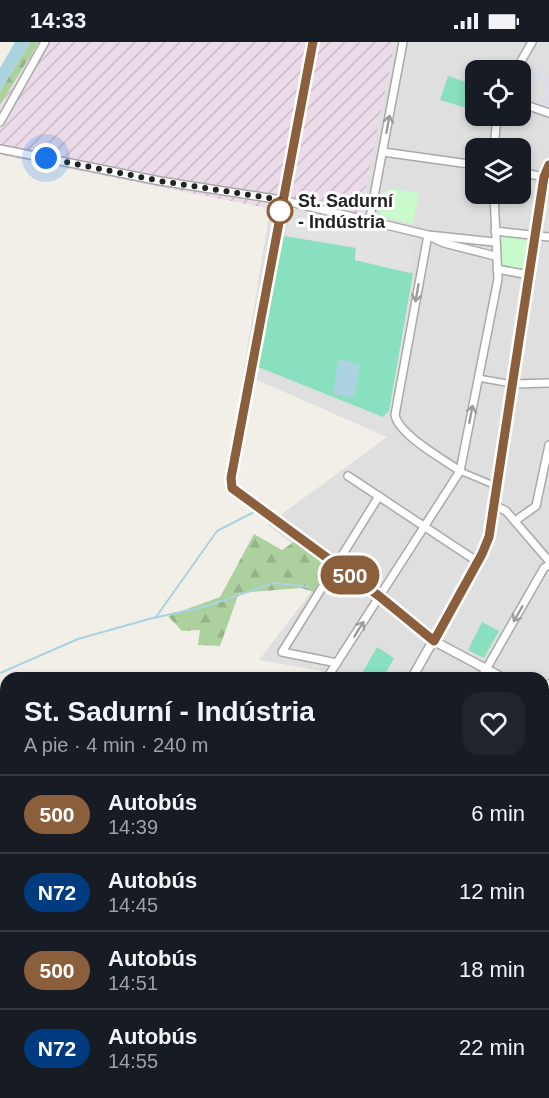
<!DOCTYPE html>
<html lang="es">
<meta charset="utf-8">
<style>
body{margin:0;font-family:Arial,sans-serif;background:#20242c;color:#f1f3f6;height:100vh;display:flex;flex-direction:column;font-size:22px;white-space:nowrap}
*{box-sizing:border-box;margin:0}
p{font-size:20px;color:#9ea1a6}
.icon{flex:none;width:33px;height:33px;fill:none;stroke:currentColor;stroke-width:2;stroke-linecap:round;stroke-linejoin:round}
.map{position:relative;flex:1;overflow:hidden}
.side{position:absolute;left:0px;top:630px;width:549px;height:426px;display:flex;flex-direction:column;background:#171b24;border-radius:18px 18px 0 0;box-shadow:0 3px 9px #0003}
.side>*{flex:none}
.badge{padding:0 12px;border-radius:20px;font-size:21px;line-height:39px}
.controls{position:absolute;left:465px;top:18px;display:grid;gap:12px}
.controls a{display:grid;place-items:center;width:66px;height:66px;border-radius:12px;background:#171b24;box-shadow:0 3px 9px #0003;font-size:30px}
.you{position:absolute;width:30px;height:30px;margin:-15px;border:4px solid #fff;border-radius:50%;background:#1a73e8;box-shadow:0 0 0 9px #1a73e833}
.map>.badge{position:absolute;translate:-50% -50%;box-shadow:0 0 0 3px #fff}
.round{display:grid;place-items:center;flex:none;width:63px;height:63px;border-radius:18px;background:#20242c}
.overview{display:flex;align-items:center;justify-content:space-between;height:102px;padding:0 24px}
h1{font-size:28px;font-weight:700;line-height:45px}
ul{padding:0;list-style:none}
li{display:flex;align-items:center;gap:18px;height:78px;padding:0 24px;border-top:2px solid #363941}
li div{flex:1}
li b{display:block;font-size:22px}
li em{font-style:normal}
li .badge{min-width:66px;font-weight:700;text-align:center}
.status{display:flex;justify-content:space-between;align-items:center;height:42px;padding:0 30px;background:#171b24;direction:ltr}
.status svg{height:16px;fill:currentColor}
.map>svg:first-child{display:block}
</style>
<div class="status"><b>14:33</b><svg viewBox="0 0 49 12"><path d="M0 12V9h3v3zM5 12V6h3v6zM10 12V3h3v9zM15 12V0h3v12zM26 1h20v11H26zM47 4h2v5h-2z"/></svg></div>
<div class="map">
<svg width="549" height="1056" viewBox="0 0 549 1056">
<defs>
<pattern id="industrial-furrows" width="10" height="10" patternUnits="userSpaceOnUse" patternTransform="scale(1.5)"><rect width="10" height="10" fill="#ebdbe8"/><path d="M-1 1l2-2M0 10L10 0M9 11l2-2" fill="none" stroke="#c9bcc7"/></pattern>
<pattern id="forest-firs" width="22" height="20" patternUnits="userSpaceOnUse" patternTransform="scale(1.5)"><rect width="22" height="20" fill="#add19e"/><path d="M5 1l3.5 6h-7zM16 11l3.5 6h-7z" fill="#95b388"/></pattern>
</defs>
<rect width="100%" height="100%" fill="#f2efe9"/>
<!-- residential -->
<path fill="#e0dfdf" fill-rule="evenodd" d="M 395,0 L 549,0 L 549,955 L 543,955 L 543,636 L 319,636 L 321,629 L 259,618 L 328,528 L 267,483 L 387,395 L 243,332 L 272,156 L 360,174 ZM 476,28 L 520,28 L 520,74 L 476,74 ZM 476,106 L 520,106 L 520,152 L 476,152 Z"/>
<!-- industrial -->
<path fill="url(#industrial-furrows)" d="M 39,0 L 395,0 L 360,175 L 272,157 L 271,167 L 0,113 L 0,63 Z"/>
<!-- forest -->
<g fill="url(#forest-firs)">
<path d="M 30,0 L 39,0 L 0,63 L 0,49 Z"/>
<path d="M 254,492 L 282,508 L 295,499 L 329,523 L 314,550 L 301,546 L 239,551 L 220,604 L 198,603 L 200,588 L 182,589 L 168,574 L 220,555 Z"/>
<path d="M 264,1050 L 390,1050 L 398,1056 L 258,1056 Z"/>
</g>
<!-- park -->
<g fill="#c8facc">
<path d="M 391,147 L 419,151 L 413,182 L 382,175 L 379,169 L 382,151 Z"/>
<path d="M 502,193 L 526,196 L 529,201 L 525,225 L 522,228 L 506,226 L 501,221 L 500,196 Z"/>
</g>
<!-- pitch -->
<g fill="#88e0be">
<path d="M 448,34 L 475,43 L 473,68 L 440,58 Z"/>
<path d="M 284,194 L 356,206 L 355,218 L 413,231 L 389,369 L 383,375 L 258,325 Z"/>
<path d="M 482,580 L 499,589 L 484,616 L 468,608 Z"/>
<path d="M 377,605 L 394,616 L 383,636 L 360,635 Z"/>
</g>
<!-- parking -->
<path fill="#e2e2e2" d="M 289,169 L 409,192 L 408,203 L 413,214 L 410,231 L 355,218 L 356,205 L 287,191 Z"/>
<!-- plaza -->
<path fill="#dddde8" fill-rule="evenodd" d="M 532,28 L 546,33 L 549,32 L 549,75 L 521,65 L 521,31 ZM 528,37 L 548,41 L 542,58 L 534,58 L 522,51 Z"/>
<!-- water -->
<g fill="#aad3df">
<path d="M 15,0 L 30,0 L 0,49 L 0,26 Z"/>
<path d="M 338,317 L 360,322 L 355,356 L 333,352 Z"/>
</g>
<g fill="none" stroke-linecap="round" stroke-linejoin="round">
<!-- stream -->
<g stroke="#aad3df" stroke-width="2">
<path d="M 156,575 L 217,489 L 254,470"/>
<path d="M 0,631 L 78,597 L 149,577 L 207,564 L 274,541 L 309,545"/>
</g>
<!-- pedestrian casing -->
<g stroke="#a9a9a9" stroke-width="8">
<g id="pedestrian">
<path d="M 478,336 L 512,342"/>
<path d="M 460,429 L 496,444"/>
</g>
</g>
<!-- minor casing -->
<g stroke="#a9a9a9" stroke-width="10">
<g id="minor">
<path d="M 313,0 L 231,436 L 232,446 L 379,554 L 434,599"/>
<path d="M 516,28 L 532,0"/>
<path d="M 520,61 L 549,71"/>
<path d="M 0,80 L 45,0"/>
<path d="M 494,106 L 497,74"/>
<path d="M 0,107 L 160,139 L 282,158 L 428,193 L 494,200"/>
<path d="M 383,110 L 476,123"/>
<path d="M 520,130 L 549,136"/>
<path d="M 369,181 L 403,0"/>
<path d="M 495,189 L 549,195"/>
<path d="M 428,193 L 395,373 C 399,393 443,417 460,429"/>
<path d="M 433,196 L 444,201 L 495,214"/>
<path d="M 497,227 L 529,233"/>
<path d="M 528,239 L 536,193"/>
<path d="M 512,342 L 549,341"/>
<path d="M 348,434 L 478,520"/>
<path d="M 494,463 L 506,469 L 549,519"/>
<path d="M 515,479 L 536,464 L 549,403"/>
<path d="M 337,621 L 282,610 L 379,454"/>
<path d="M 327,636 L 460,429 L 498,237 L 494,152"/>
<path d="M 481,636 L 544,526 L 549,523"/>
<path d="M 543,653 L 549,642"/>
<path d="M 543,879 L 549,882"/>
</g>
</g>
<!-- tertiary casing -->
<g stroke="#a9a9a9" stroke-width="11">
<g id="tertiary">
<path d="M 536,193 L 544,135 L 549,123"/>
<path d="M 434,599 L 503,636"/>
<path d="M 412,636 L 482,512 L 489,495 L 528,239"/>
<path d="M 543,659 L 549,662"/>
<path d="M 177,1056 L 181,1050"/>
</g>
</g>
<!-- pedestrian -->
<use href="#pedestrian" stroke="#fff" stroke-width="5"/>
<!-- minor -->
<use href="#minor" stroke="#fff" stroke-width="7"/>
<!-- tertiary -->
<use href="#tertiary" stroke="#fff" stroke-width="8"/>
</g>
<!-- one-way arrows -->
<defs><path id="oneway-shaft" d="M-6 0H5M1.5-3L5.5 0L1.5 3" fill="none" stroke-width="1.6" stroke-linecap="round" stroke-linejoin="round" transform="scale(1.5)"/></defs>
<g stroke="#9c9c9c">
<use href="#oneway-shaft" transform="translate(388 82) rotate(-80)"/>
<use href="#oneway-shaft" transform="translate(417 251) rotate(100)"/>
<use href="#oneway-shaft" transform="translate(471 372) rotate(-79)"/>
<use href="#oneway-shaft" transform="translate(518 572) rotate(120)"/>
<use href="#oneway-shaft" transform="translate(359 587) rotate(-58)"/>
</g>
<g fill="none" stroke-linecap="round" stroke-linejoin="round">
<!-- line casing -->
<g stroke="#fff" stroke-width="14">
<path id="line" d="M 313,0 L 231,436 L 232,446 L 379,554 L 434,599 L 482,512 L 489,495 L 544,135 L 549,123"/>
</g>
<!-- line -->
<use href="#line" stroke="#8b5e3c" stroke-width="9"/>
<!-- walk -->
<path stroke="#222" stroke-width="6" stroke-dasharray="0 10.8" d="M 46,116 L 160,139 L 282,158 L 280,169"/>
</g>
<!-- markers -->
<circle fill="#fff" stroke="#8b5e3c" stroke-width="3" cx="280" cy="169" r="12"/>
<g text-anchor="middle" stroke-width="6" stroke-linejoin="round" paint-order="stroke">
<!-- stop labels -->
<g font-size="18" font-weight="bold" fill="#222" stroke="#fff" text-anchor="start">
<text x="298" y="165">St. Sadurní<tspan x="298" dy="21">- Indústria</tspan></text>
</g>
</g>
</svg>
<div class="controls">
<a><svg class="icon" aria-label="locate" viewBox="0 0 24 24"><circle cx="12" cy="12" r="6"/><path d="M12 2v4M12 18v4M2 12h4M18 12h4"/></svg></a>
<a><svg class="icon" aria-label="layers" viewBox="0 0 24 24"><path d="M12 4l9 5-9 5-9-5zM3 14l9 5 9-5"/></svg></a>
</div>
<div class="you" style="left:46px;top:116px"></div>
<b class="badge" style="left:350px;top:533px;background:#8b5e3c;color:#fff">500</b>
<section class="side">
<div class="overview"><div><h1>St. Sadurní - Indústria</h1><p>A pie · 4 min · 240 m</p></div><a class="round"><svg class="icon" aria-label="heart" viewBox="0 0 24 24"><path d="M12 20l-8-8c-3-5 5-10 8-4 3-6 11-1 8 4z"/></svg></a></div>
<ul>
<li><span class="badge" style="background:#8b5e3c;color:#fff">500</span><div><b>Autobús</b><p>14:39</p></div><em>6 min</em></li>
<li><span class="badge" style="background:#003b80;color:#fff">N72</span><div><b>Autobús</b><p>14:45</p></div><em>12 min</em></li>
<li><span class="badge" style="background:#8b5e3c;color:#fff">500</span><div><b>Autobús</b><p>14:51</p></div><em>18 min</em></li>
<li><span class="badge" style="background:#003b80;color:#fff">N72</span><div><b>Autobús</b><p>14:55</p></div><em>22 min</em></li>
</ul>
</section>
</div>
